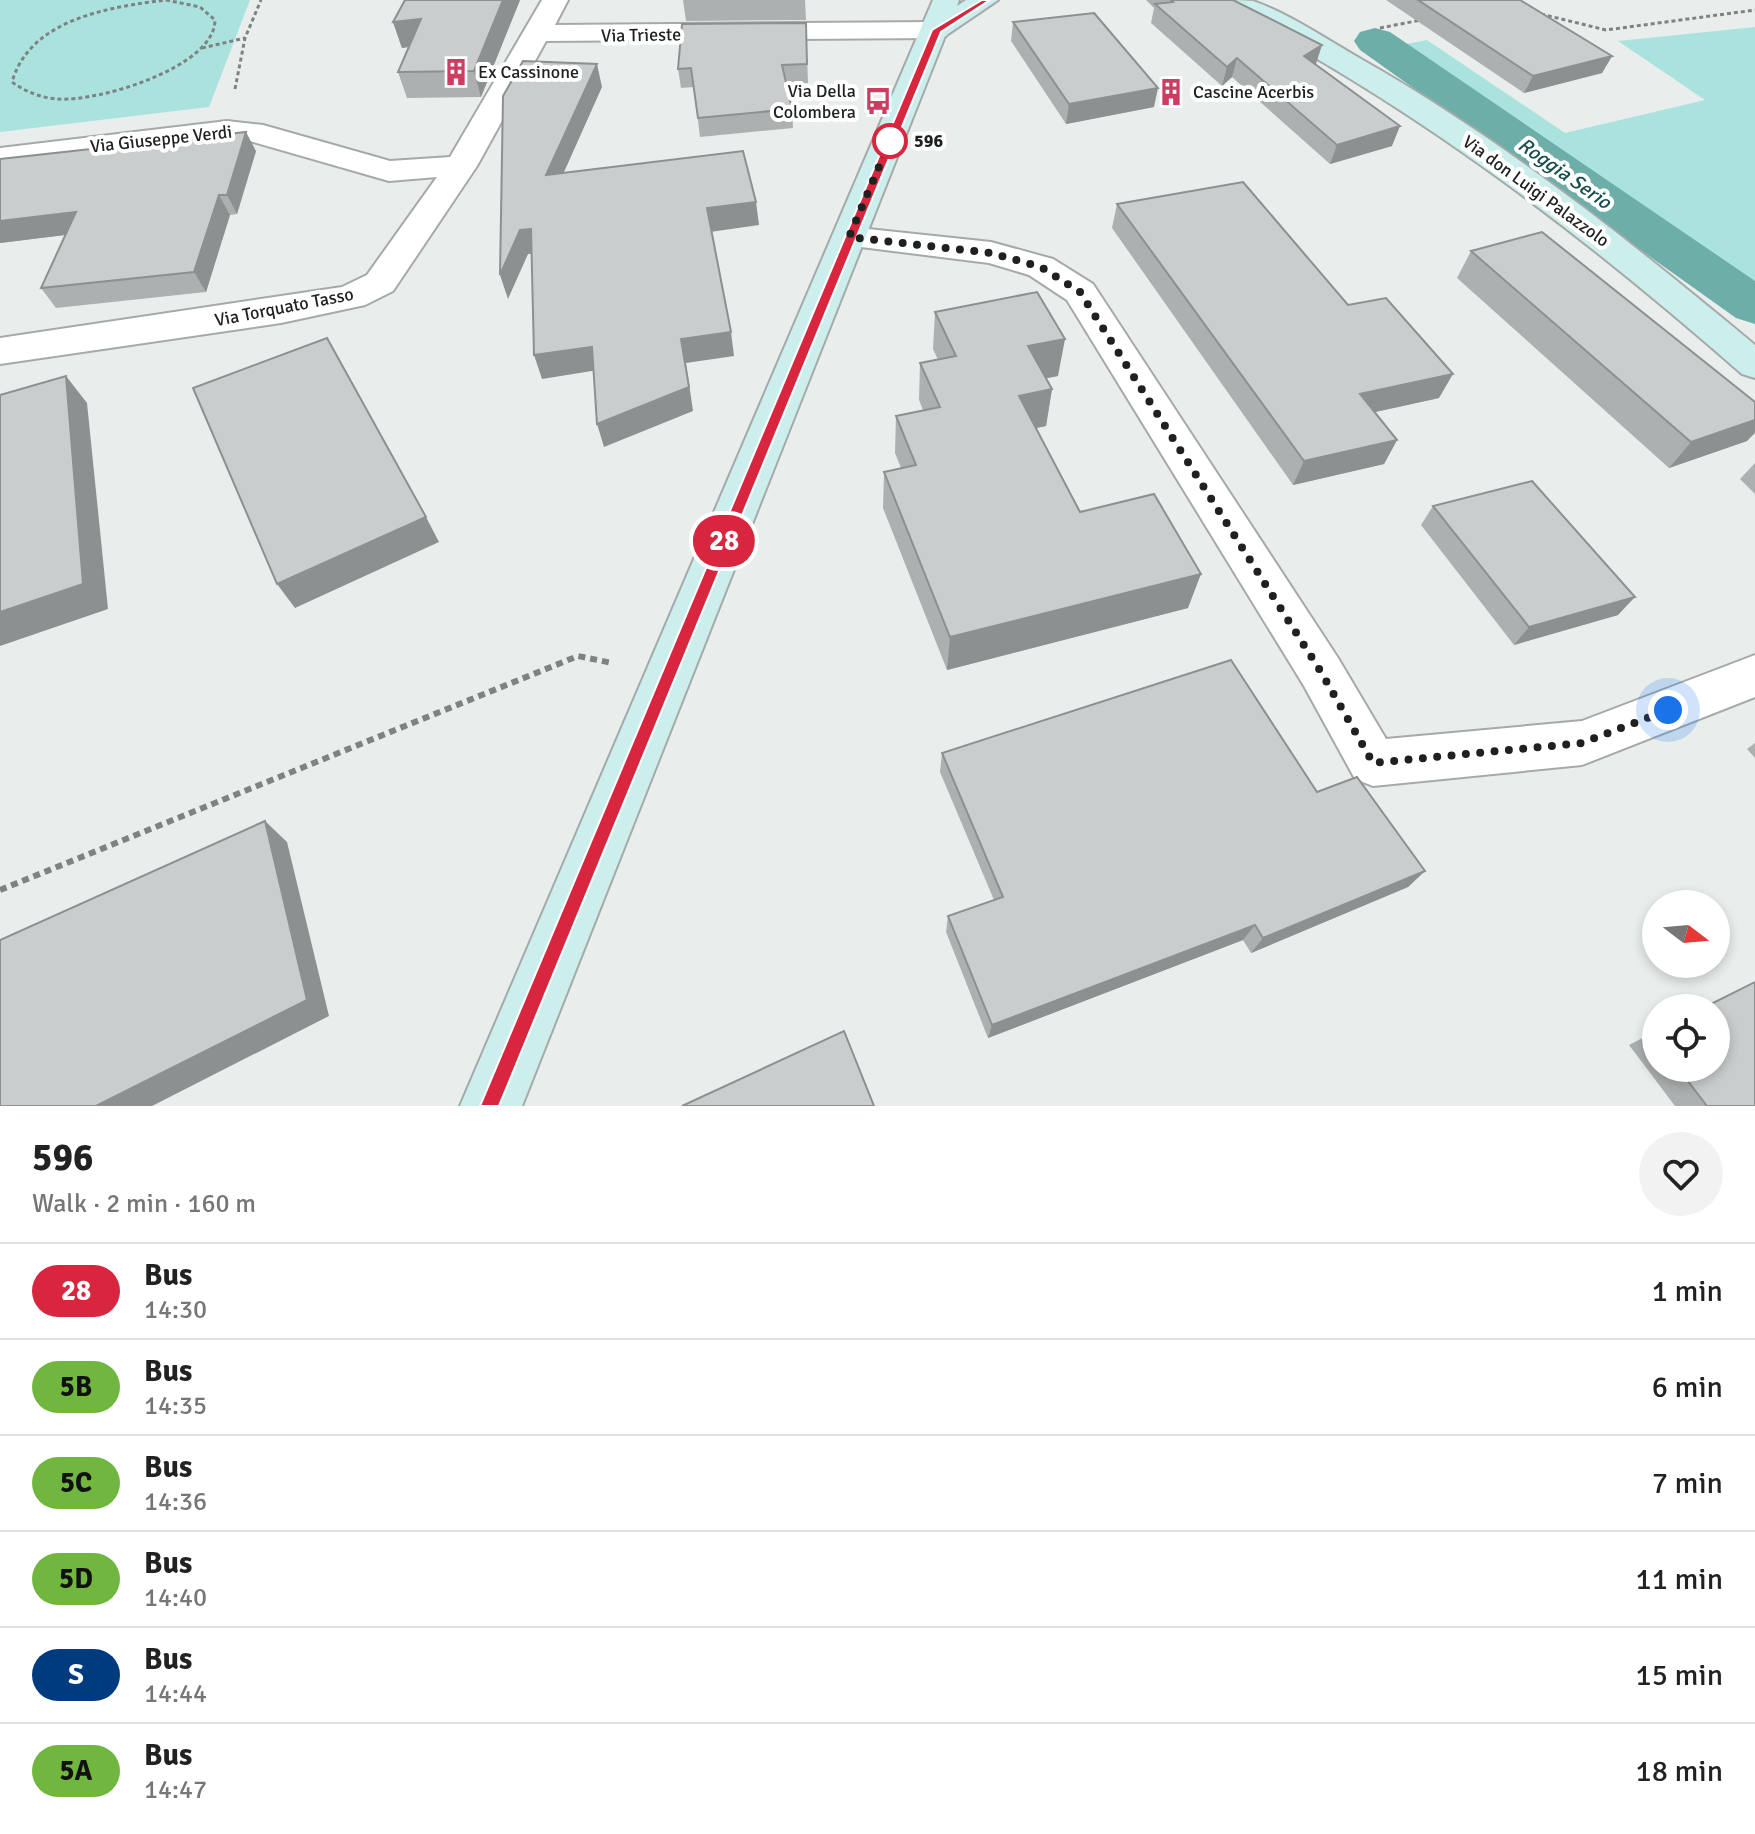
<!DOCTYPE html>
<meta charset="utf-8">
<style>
body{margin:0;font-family:Signika,sans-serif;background:#f2f2f2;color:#222;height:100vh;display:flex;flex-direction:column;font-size:30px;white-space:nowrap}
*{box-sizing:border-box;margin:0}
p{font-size:26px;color:#767676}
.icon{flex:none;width:44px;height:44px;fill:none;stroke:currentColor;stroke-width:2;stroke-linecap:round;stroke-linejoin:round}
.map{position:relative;height:1106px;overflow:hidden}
.side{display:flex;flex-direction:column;background:#fff;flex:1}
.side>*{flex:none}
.badge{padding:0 16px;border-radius:26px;font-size:28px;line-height:52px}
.needle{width:52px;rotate:106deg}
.fabs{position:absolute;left:1642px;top:890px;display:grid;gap:16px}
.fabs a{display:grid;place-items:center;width:88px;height:88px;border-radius:50%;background:#fff;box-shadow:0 4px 12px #0003;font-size:40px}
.you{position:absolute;width:40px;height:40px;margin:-20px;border:6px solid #fff;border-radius:50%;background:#1a73e8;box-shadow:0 0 0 12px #1a73e833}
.map>.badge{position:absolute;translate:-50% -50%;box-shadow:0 0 0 4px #fff}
.round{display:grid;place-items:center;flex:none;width:84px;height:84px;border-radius:42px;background:#f2f2f2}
.summary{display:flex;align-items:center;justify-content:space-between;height:136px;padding:0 32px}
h1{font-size:38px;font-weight:700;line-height:60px}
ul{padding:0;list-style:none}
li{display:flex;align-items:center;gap:24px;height:96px;padding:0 32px;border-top:2px solid #e0e0e0}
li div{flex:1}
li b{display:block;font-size:30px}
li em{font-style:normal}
li .badge{min-width:88px;font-weight:700;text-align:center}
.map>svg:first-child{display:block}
</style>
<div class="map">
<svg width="1755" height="1106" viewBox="0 0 1755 1106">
<rect width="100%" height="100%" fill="#e9eeed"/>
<!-- green -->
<g fill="#aae3de">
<path d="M 0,0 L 250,0 L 209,107 L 0,132 Z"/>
<path d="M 1755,27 L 1755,318 L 1375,50 L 1427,40 L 1565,133 L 1705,100 L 1618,41 Z"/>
</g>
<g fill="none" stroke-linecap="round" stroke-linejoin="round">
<!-- canal -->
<path fill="#6eaea9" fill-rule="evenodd" d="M 1375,28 L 1390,32 L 1755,281 L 1755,324 L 1736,318 L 1360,50 L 1354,41 L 1360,32 Z"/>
<!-- street casing -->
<g stroke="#a5aaa9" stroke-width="4">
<g id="street">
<path d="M 542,0 L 568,0 L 555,25 L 936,22 L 946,24 L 950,30 L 946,36 L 936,38 L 546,41 L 477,166 L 393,291 L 365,305 L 281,323 L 0,364 L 0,338 L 342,287 L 367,275 L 437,177 L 389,181 L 250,141 L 227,139 L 0,166 L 0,148 L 227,121 L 263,125 L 390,161 L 450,157 Z"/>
<path d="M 849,227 L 991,242 L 1053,259 L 1093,284 L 1338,658 L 1386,739 L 1582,721 L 1755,655 L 1755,697 L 1582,765 L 1373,786 L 1355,779 L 1304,686 L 1067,300 L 1029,275 L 989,263 L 837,244 L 832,237 L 837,230 Z"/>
</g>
</g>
<!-- secondary casing -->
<g stroke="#a5aaa9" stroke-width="4">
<g id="secondary">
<path d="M 933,0 L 959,0 L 957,6 L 966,0 L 998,0 L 945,36 L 522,1106 L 460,1106 Z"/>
<path d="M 1217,0 C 1228,0 1243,0 1253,1 C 1290,14 1326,39 1361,59 C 1502,139 1630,241 1755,345 L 1755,378 L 1742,374 C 1580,232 1412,104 1221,6 Z"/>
</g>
</g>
<!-- path-far1 -->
<g stroke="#7f8282" stroke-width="3" stroke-dasharray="4 3" stroke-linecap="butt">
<path d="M 166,0 L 200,7 L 215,20 C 215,67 99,102 58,99 C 41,98 26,92 12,82 C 30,19 109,7 166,0 Z"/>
<path d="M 1541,14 L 1606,30 L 1755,10"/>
<path d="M 1380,28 L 1421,20"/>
<path d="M 202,48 L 245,38"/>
<path d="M 235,89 L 245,38 L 261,0"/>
</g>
<!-- path -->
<path stroke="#7f8282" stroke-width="6" stroke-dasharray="7 5" stroke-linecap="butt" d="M 0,890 L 578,656 L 612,663"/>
<!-- street -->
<use href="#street" fill="#fff" fill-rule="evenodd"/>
<!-- secondary -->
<use href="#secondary" fill="#ccefed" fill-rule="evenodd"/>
</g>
<!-- wall -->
<g fill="#adb0b0">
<path d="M 405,0 L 520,0 L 481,97 L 407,98 L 398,72 L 408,47 L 402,48 L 393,22 Z"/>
<path d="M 683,0 L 805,0 L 806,20 L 686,21 Z"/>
<path d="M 1146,0 L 1233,0 L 1316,64 L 1392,146 L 1330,164 L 1232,77 L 1222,86 L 1151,23 L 1154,8 Z"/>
<path d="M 1386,0 L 1520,0 L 1612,56 L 1602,73 L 1524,93 Z"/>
<path d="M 1013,22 L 1154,107 L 1066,124 L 1011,41 Z"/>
<path d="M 806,23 L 808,83 L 787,84 L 792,109 L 793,128 L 700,137 L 694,87 L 681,88 L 678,69 Z"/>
<path d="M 256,151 L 237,214 L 230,215 L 206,292 L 56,308 L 41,288 L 65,235 L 0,243 L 0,159 Z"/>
<path d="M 1117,204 L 1348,305 L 1439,398 L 1375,412 L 1397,440 L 1384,464 L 1293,485 L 1112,228 Z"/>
<path d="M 1471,251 L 1747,441 L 1669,468 L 1457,278 Z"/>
<path d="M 935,312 L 1058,376 L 1046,378 L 1052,389 L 1046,426 L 1035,428 L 1080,512 L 1188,608 L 947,670 L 883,508 L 884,472 L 901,468 L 895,453 L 896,416 L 923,410 L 919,400 L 920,363 L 938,360 L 933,349 Z"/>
<path d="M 1755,463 L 1755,494 L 1740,479 Z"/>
<path d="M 1433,506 L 1618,615 L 1514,645 L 1421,525 Z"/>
<path d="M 1755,743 L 1755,758 L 1747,749 Z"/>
<path d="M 942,753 L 1317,792 L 1425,871 L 1408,887 L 1251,953 L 1243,940 L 988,1038 L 946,932 L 948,916 L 994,900 L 940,772 Z"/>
<path d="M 1656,1031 L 1656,1068 L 1716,1068 L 1755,1106 L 1675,1106 L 1629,1045 Z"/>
</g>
<!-- shaded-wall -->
<g fill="#8d9090">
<path d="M 503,0 L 520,0 L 481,97 L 474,71 Z"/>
<path d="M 421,19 L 429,44 L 402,48 L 393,22 Z"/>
<path d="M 1322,45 L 1316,64 L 1298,75 L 1304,56 Z"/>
<path d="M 1612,56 L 1602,73 L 1524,93 L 1533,76 Z"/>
<path d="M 1237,58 L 1232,77 L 1222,86 L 1227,67 Z"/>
<path d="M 597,64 L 602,87 L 552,199 L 546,175 Z"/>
<path d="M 1158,88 L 1154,107 L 1066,124 L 1069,104 Z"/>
<path d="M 1400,126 L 1392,146 L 1330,164 L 1337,145 Z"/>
<path d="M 246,132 L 256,151 L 237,214 L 227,195 Z"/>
<path d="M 219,195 L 230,215 L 206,292 L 194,272 Z"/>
<path d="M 756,202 L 759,225 L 710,232 L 707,208 Z"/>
<path d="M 76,212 L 89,232 L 0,243 L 0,221 Z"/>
<path d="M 531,229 L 538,253 L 528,254 L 508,299 L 500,275 L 520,230 Z"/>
<path d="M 731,332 L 734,356 L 686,363 L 693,411 L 604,447 L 597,424 L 681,339 Z"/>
<path d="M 1065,339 L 1058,376 L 1023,383 L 1028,346 Z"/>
<path d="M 592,347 L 598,370 L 542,379 L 534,355 Z"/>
<path d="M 1453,374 L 1439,398 L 1348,418 L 1360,394 Z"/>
<path d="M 66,376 L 87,403 L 108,609 L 0,646 L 0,612 Z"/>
<path d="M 1052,389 L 1046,426 L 1013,433 L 1019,396 Z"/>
<path d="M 1755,420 L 1755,433 L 1747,441 L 1669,468 L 1691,442 Z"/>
<path d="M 1397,440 L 1384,464 L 1293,485 L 1304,461 Z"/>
<path d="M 426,517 L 439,542 L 295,608 L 277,584 Z"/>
<path d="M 1201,574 L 1188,608 L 947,670 L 950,637 Z"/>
<path d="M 1635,597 L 1618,615 L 1514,645 L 1529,627 Z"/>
<path d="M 265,821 L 287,842 L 329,1016 L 152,1106 L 96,1106 Z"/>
<path d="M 1425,871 L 1408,887 L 1251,953 L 1263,938 Z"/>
<path d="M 1255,925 L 1243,940 L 988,1038 L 992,1025 Z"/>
</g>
<!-- building -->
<g fill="#c9cdcd" stroke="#8d9090" stroke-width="2">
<path d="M 405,0 L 503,0 L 474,71 L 398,72 L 421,19 L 393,22 Z"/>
<path d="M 1171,0 L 1233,0 L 1322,45 L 1304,56 L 1400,126 L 1337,145 L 1237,58 L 1227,67 L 1155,4 L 1173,2 Z"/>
<path d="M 1418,0 L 1520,0 L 1612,56 L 1533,76 Z"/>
<path d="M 1094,13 L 1158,88 L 1069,104 L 1013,22 Z"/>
<path d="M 806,23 L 807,64 L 782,65 L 792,109 L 698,118 L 691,68 L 678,69 L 682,24 Z"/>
<path d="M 523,61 L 597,64 L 546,175 L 743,151 L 756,202 L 707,208 L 731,332 L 681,339 L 689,387 L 597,424 L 592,347 L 534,355 L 531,229 L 520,230 L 500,275 L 503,96 Z"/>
<path d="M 246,132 L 227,195 L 219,195 L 194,272 L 41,288 L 76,212 L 0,221 L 0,159 Z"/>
<path d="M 1243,182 L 1348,305 L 1386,298 L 1453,374 L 1360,394 L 1397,440 L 1304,461 L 1117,204 Z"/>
<path d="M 1542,232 L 1755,402 L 1755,420 L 1691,442 L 1471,251 Z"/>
<path d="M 1037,292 L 1065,339 L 1028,346 L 1052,389 L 1019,396 L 1080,512 L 1154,494 L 1201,574 L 950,637 L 884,472 L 916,465 L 896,416 L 940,407 L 920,363 L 956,356 L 935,312 Z"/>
<path d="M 327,338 L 426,517 L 277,584 L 193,388 Z"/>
<path d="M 66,376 L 83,584 L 0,612 L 0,395 Z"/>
<path d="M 1532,481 L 1635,597 L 1529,627 L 1433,506 Z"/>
<path d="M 1231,660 L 1317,792 L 1357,777 L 1425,871 L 1263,938 L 1255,925 L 992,1025 L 948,916 L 1003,897 L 942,753 Z"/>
<path d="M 265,821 L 307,1000 L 96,1106 L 0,1106 L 0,940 Z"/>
<path d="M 1755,982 L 1755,1106 L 1707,1106 L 1678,1068 L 1716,1068 L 1716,1008 L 1703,1008 Z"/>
<path d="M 844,1031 L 874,1106 L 682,1106 Z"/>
</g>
<!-- line -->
<path fill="#d7263d" stroke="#fff" stroke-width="2" d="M 982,0 L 990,0 L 941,32 L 499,1106 L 480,1106 L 932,30 Z"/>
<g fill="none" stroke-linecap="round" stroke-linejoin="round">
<!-- walk -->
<path stroke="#1f2121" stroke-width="8" stroke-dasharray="0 14.4" d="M 890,141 L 849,237 L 991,253 L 1041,267 L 1080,292 L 1321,672 L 1373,763 L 1582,743 L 1668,710"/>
</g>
<!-- icons -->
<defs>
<g id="building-bare" transform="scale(2.16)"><path d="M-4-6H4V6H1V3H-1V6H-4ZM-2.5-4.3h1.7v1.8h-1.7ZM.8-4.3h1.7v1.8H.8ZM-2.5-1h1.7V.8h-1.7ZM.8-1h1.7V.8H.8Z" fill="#cc3d62" stroke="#fff" stroke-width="2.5" paint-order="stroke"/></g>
<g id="bus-bare" transform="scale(2.16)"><path d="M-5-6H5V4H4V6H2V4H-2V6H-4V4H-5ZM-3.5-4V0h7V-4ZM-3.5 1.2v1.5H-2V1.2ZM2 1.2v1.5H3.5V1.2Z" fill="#cc3d62" stroke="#fff" stroke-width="2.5" paint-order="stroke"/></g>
</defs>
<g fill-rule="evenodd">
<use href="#building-bare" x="456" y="72"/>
<use href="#building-bare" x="1171" y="92"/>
<use href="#bus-bare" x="878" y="101"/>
</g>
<!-- markers -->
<circle fill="#fff" stroke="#d7263d" stroke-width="4" cx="890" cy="141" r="16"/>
<g text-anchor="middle" stroke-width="8" stroke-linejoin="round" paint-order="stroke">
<!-- far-street labels -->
<g font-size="18" fill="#1f2121" stroke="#fff">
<text transform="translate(641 35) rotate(-1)" y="6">Via Trieste</text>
<text transform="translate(161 139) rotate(-6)" y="6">Via Giuseppe Verdi</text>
<text transform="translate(1536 191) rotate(36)" y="6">Via don Luigi Palazzolo</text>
<text transform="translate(284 307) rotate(-11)" y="6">Via Torquato Tasso</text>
</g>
<!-- far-poi labels -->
<g font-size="18" fill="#1f2121" stroke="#fff" text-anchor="start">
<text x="478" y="78">Ex Cassinone</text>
<text x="856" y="97" text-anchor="end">Via Della<tspan x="856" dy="21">Colombera</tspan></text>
<text x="1193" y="98">Cascine Acerbis</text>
</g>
<!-- far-stop labels -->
<g font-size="18" font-weight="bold" fill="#1f2121" stroke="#fff" text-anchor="start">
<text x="914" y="147">596</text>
</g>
<!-- far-water labels -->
<g font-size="20" font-style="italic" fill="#164e4b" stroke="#fff">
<text transform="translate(1565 173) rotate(35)" y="7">Roggia Serio</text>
</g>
</g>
</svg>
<div class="fabs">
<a><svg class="needle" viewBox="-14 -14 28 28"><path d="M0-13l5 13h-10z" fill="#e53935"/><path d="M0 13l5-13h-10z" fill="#767676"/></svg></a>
<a><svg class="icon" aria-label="locate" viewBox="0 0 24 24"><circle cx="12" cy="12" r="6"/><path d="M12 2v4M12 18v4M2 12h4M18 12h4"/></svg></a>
</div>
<div class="you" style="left:1668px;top:710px"></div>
<b class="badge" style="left:724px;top:541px;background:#d7263d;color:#fff">28</b>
</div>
<section class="side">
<div class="summary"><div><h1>596</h1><p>Walk · 2 min · 160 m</p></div><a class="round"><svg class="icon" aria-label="heart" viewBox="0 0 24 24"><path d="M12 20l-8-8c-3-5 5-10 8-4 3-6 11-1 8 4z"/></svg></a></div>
<ul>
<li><span class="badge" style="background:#d7263d;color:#fff">28</span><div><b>Bus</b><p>14:30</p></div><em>1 min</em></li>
<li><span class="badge" style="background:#71b73f;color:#111">5B</span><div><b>Bus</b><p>14:35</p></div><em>6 min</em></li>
<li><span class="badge" style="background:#71b73f;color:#111">5C</span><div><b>Bus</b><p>14:36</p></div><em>7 min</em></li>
<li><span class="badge" style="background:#71b73f;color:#111">5D</span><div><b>Bus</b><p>14:40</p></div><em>11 min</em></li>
<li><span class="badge" style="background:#003b80;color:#fff">S</span><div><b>Bus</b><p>14:44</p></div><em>15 min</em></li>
<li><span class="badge" style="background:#71b73f;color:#111">5A</span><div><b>Bus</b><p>14:47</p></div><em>18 min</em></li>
</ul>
</section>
